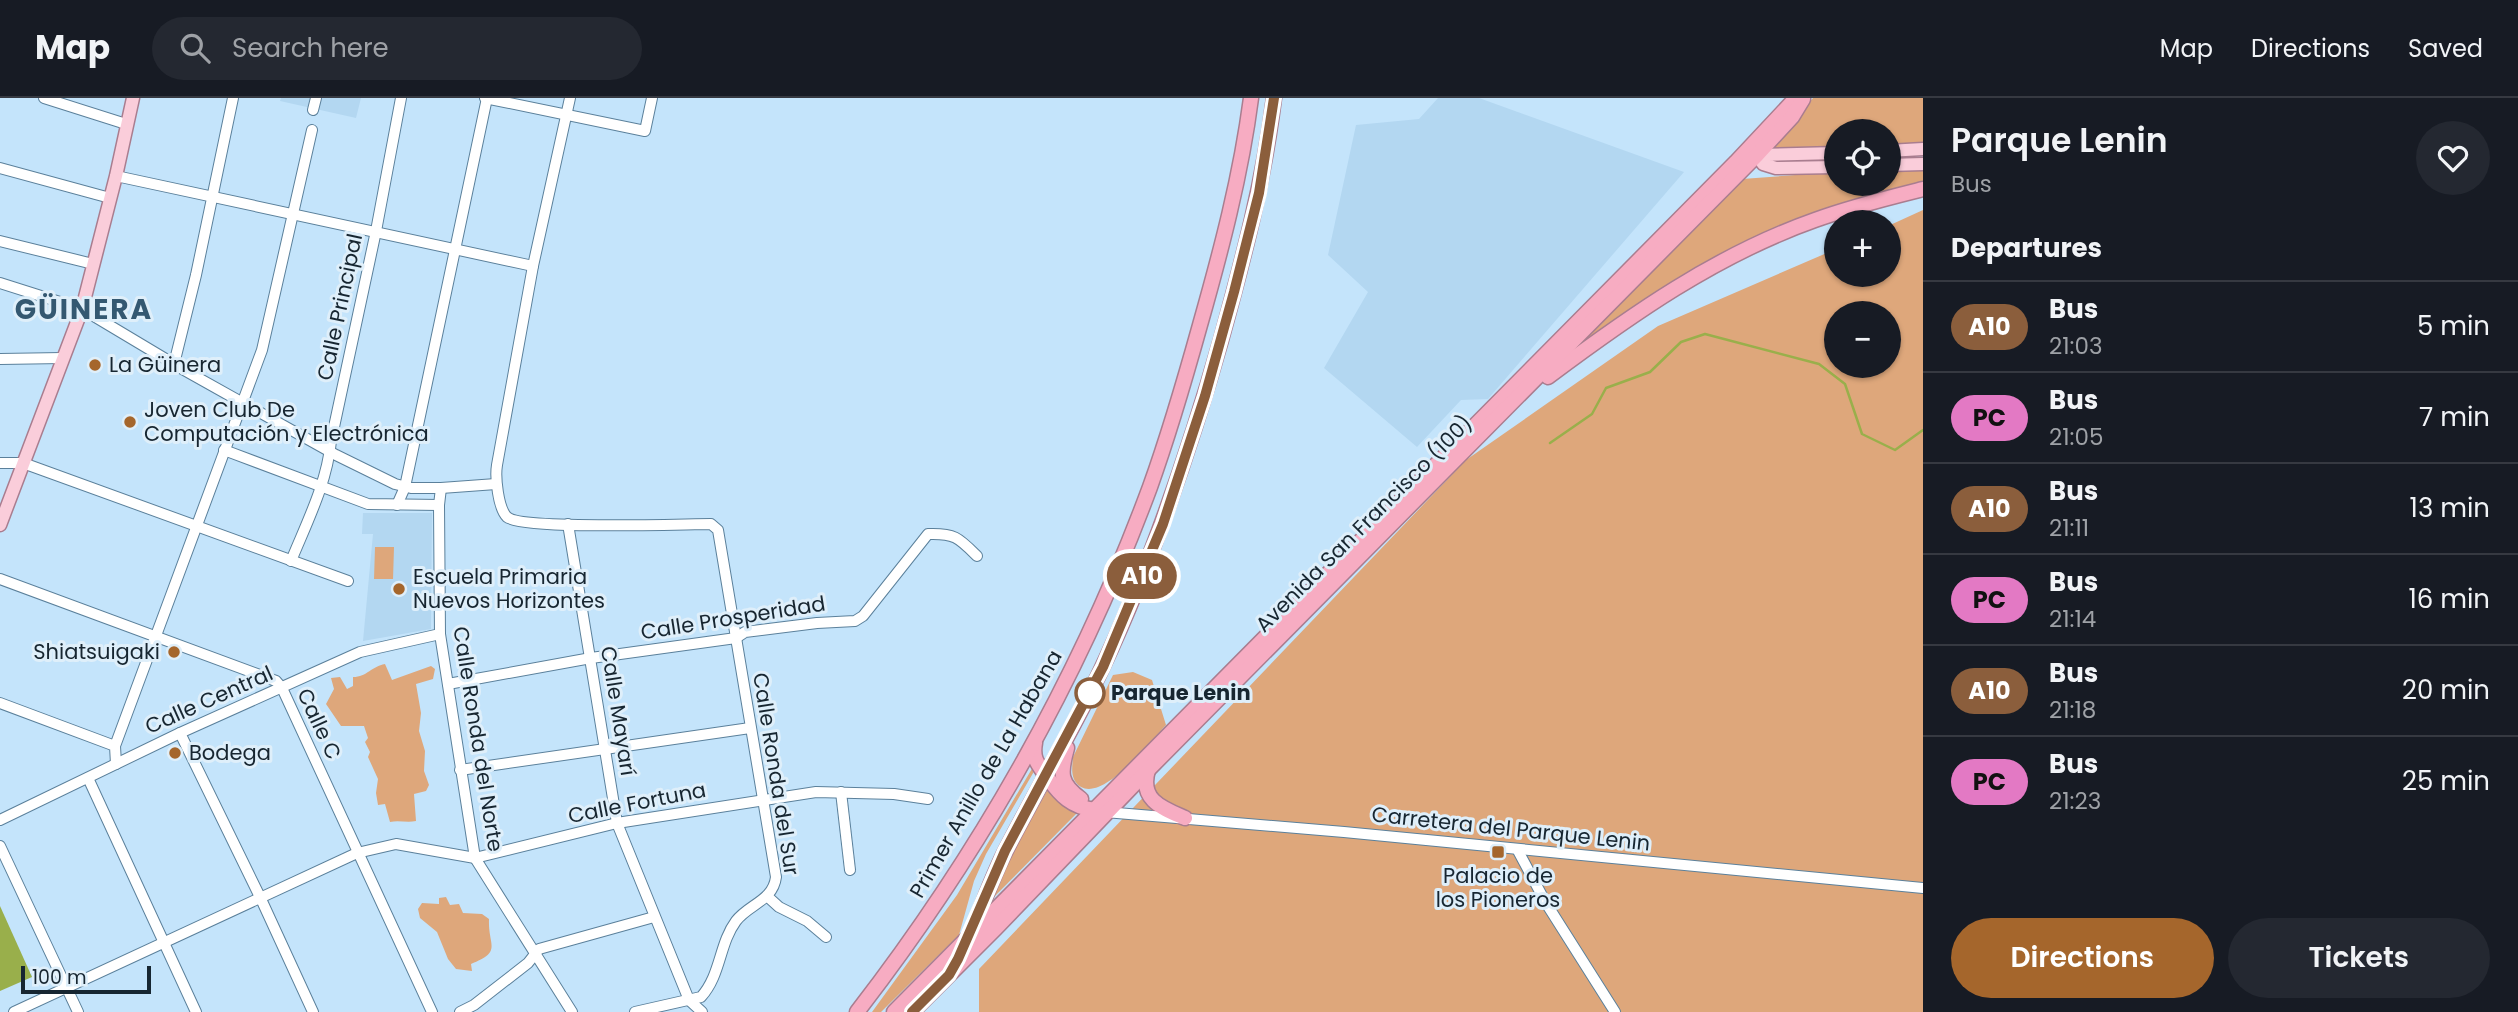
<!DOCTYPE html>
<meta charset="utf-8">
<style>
body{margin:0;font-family:Poppins,sans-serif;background:#242831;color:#f1f3f6;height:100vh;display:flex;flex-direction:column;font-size:26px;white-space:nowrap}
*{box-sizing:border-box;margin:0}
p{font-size:23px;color:#9ea1a6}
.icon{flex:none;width:38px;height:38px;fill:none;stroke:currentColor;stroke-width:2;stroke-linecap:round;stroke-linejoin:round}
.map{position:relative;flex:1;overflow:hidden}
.panel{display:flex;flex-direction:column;background:#171b24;width:595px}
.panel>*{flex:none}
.badge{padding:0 14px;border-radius:23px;font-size:24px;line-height:46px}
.tools{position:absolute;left:1824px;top:21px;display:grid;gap:14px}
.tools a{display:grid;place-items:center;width:77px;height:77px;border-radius:50%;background:#171b24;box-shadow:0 2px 5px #0004;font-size:35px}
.scale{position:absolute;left:21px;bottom:18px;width:130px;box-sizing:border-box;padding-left:7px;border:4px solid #172631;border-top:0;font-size:19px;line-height:24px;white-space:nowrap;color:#172631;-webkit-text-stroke:5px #dfeffa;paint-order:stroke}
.map>.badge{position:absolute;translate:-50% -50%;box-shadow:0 0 0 4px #fff}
h2{padding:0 28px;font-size:26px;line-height:63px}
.round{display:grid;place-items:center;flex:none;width:74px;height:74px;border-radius:37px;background:#242831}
.summary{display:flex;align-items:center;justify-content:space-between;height:119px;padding:0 28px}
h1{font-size:33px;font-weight:600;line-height:52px}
.button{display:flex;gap:14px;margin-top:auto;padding:14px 28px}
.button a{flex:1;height:80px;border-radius:42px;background:#a5662c;color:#fff;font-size:28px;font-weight:600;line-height:80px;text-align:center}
.button a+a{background:#242831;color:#f1f3f6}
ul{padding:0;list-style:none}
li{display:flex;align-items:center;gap:21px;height:91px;padding:0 28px;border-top:2px solid #363941}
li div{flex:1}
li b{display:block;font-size:26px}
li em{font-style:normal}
li .badge{min-width:77px;font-weight:700;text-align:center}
header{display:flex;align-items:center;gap:42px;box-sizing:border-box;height:98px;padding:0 35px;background:#171b24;border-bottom:2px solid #363941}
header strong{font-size:33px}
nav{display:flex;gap:38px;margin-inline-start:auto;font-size:24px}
.search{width:490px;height:63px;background:#242831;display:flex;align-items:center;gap:18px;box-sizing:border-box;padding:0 24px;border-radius:38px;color:#9ea1a6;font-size:26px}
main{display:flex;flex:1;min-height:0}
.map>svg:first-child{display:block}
</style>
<header>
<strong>Map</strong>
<div class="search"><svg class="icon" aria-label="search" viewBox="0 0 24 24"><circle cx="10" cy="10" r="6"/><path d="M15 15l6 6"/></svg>Search here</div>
<nav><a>Map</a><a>Directions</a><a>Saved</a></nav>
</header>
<main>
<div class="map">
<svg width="1923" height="914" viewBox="0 0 1923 914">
<rect width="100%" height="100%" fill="#c4e4fb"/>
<!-- built -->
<g fill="#b3d7f1">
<path d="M 281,0 L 361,0 L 356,20 L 280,3 Z"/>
<path d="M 1438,0 L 1479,0 L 1684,74 L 1488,301 L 1461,302 L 1417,349 L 1324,270 L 1368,194 L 1328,157 L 1356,27 L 1419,21 Z"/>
<path d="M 363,415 L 432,415 L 431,531 L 363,543 L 373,436 L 362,436 Z"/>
</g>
<!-- green -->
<g fill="#dea77b" fill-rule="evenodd">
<path d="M 1813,0 L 1923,0 L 1923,47 L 1888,49 L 1888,33 L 1836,33 L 1836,50 L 1769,53 Z"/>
<path d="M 1923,71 L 1923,87 L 1771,138 L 1562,265 L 1742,81 L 1836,74 L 1836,86 L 1888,86 L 1888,72 Z"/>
<path d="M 1923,112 L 1923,914 L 979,914 L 979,871 L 1466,362 L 1658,228 L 1836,151 L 1836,177 L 1888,177 L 1888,128 ZM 1836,215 L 1888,215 L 1888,268 L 1836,268 Z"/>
<path d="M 375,449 L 394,449 L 393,481 L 374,481 Z"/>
<path d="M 385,566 L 392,582 L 431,568 L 435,571 L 433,581 L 416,586 L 421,615 L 419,633 L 425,653 L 424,673 L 429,687 L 426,693 L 414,696 L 416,723 C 407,725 399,722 390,724 L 385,706 L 378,707 L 376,695 L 378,681 L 368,659 L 370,654 L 365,644 L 368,640 L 364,628 L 341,628 L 326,606 L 334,591 L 331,580 L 340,579 L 347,591 L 353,588 L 353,579 C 367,579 372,568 385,566 Z"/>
<path d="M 1133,574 L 1152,582 L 1166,627 C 1150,644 1105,702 1081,689 C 1070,682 1072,671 1073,659 L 1113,577 Z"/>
<path d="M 1033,669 L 1036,670 L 986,756 L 974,783 L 959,837 L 881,914 L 872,914 L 957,797 Z"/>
<path d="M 1048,691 L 1079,713 L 993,800 L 991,799 L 1007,764 Z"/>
<path d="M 446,799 L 450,807 L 459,806 L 463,815 L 482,816 L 489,821 C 488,849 503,853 471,866 L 472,873 L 456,871 L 448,861 L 437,834 L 420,820 L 418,811 L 422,805 L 439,806 L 439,800 Z"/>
</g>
<!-- water -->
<path fill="#99af4b" d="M 0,808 L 32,879 L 0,893 Z"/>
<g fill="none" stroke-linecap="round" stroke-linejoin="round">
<!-- stream -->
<path stroke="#99af4b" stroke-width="2.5" d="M 1550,345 L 1592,316 L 1606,290 L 1650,274 L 1681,244 L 1705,236 L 1819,266 L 1845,286 L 1862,336 L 1895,352 L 1923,332"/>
<!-- minor casing -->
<g stroke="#5b809b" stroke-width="12">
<g id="minor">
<path d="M 44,0 L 126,26"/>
<path d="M 485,0 L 645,33 L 652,0"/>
<path d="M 570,0 L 533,168 L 497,367 C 495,379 498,410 507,419 C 521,432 682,426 711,426 L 718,432 L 776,779 C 773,803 749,806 736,823 C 719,846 721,877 701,899 L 635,914"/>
<path d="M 313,12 L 316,0"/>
<path d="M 0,70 L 110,100"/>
<path d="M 116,78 L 533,168"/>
<path d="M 0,143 L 93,166"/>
<path d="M 0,185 L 82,211 L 184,272 L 336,357 L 395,386 L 411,390 L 441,390 L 496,386"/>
<path d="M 0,261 L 63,260"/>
<path d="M 174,266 L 196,177 L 233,0"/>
<path d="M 224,352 L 368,406 L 439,407"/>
<path d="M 0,365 L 23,365 L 348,483"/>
<path d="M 441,390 L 439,407 L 440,536 L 475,760 L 572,914"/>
<path d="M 397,407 L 405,389 L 487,0"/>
<path d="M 568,426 L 617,725 L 689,902 L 702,914"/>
<path d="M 291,463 C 307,424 327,385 331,343 L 376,133 L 401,0"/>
<path d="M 0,481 L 276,583 L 282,590 L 432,914"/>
<path d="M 448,586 L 591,560 L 736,540 L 745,534 L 817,525 L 855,523 L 863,518 L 928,436 C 955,435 959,440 977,458"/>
<path d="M 0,605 L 115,648 L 116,666"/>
<path d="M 180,635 L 261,801 L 313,914"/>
<path d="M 115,648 L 262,252 L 312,32"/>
<path d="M 460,672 L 750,630"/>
<path d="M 88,680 L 196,914"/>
<path d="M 841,694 L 850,772"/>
<path d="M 1105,714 L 1344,734 L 1923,790"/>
<path d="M 0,722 L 180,635 L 360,554 L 440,536"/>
<path d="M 0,748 L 78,914"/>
<path d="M 1517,751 L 1546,805 L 1615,914"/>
<path d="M 768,799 L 779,809 L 807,823 L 826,839"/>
<path d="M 14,914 L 357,755 L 396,746 L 475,760 L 617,725 L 816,694 L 894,696 L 928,701"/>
<path d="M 460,914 L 474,907 L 528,865 L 539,851 L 654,819"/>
</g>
</g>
<!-- major casing -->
<g stroke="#a97d8f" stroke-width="15">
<g id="major">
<path d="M 1888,53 L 1923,51"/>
<path d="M 1836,55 L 1757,57 L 1763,66 L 1776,70 L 1836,69"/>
<path d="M 1888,67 L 1923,66"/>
<path d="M 0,427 L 82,211 L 116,78 L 133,0"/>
</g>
</g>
<!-- highway casing -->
<g stroke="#a97d8f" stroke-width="17">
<g id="highway">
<path d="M 1548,279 C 1631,217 1716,157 1815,122 C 1850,109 1887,100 1923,91"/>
<path d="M 1035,645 C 1032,661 1038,666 1047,679 C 1061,698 1071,709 1095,712"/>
<path d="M 1067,650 C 1060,675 1059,685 1081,701"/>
<path d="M 1148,672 C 1139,702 1162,710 1185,720"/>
<path d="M 973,830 C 984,804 993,777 1006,752 C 1037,691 1073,632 1102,570 C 1152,464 1189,354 1221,242 C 1243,162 1264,82 1274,0"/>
<path d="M 857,914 C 980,755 1080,578 1150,389 C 1169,336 1185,281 1200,227 C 1221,153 1241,77 1251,0"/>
<path d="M 894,914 L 1736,64 L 1796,0"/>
<path d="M 912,914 L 996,830 L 1148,672 L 1757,57 L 1792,19 L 1803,1"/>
</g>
</g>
<!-- minor -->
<use href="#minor" stroke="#fff" stroke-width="10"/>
<!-- major -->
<use href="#major" stroke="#facdda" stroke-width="12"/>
<!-- highway -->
<use href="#highway" stroke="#f7acc2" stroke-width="14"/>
</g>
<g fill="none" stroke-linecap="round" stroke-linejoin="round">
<!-- line casing -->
<g stroke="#fff" stroke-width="16">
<path id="line" d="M 912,914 L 949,877 L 958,861 L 1005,753 L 1103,569 L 1163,426 L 1205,298 L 1234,194 L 1259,95 L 1274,0"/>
</g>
<!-- line -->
<use href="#line" stroke="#8b5e3c" stroke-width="10"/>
</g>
<!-- markers -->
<g fill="#a5662c" stroke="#dfeffa" stroke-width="2.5">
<circle cx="95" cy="267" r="7"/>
<circle cx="130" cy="324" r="7"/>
<circle cx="399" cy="491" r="7"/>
<circle cx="174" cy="554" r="7"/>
<circle cx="175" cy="655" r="7"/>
<rect x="1491" y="747" width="14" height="14" rx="3.5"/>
</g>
<circle fill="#fff" stroke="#8b5e3c" stroke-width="3.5" cx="1090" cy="595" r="14"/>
<g text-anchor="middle" stroke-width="6" stroke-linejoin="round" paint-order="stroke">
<!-- street labels -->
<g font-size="21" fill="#172631" stroke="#dfeffa">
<text transform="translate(340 209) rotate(-78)" y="7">Calle Principal</text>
<text transform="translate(1364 426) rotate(-45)" y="7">Avenida San Francisco (100)</text>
<text transform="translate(733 520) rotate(-9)" y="7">Calle Prosperidad</text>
<text transform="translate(209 602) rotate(-24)" y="7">Calle Central</text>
<text transform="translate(618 613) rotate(81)" y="7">Calle Mayarí</text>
<text transform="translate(319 626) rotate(65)" y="7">Calle C</text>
<text transform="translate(478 641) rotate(81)" y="7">Calle Ronda del Norte</text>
<text transform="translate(776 676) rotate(81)" y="7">Calle Ronda del Sur</text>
<text transform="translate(986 676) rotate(-60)" y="7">Primer Anillo de La Habana</text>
<text transform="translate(637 705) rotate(-11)" y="7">Calle Fortuna</text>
<text transform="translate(1511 731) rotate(6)" y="7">Carretera del Parque Lenin</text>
</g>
<!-- poi labels -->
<g font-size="21" fill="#172631" stroke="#dfeffa" text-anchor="start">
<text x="109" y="274">La Güinera</text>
<text x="144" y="319">Joven Club De<tspan x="144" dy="24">Computación y Electrónica</tspan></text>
<text x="413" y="486">Escuela Primaria<tspan x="413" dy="24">Nuevos Horizontes</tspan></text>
<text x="160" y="561" text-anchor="end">Shiatsuigaki</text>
<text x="189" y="662">Bodega</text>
<text x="1498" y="785" text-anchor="middle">Palacio de<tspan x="1498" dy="24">los Pioneros</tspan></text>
</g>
<!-- stop labels -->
<g font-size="21" font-weight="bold" fill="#172631" stroke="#dfeffa" text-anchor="start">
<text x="1111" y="602">Parque Lenin</text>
</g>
<!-- district labels -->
<g font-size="28" font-weight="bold" letter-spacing="2" fill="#345871" stroke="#dfeffa">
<text x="84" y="221">GÜINERA</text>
</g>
</g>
</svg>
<div class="tools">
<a><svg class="icon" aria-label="locate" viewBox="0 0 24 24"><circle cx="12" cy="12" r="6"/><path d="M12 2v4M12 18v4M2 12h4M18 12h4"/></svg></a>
<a>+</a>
<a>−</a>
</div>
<div class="scale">100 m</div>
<b class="badge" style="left:1142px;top:478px;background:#8b5e3c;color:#fff">A10</b>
</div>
<section class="panel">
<div class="summary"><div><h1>Parque Lenin</h1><p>Bus</p></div><a class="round"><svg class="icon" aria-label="heart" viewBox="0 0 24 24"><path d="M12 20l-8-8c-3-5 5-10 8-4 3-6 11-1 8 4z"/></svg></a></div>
<h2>Departures</h2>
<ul>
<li><span class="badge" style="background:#8b5e3c;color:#fff">A10</span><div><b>Bus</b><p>21:03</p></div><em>5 min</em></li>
<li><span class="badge" style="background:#e379c4;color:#111">PC</span><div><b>Bus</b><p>21:05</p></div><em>7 min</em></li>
<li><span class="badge" style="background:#8b5e3c;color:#fff">A10</span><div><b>Bus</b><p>21:11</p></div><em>13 min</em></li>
<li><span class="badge" style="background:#e379c4;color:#111">PC</span><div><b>Bus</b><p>21:14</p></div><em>16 min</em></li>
<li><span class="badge" style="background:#8b5e3c;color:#fff">A10</span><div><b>Bus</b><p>21:18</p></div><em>20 min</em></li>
<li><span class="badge" style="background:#e379c4;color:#111">PC</span><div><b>Bus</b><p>21:23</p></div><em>25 min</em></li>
</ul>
<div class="button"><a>Directions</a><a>Tickets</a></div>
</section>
</main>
